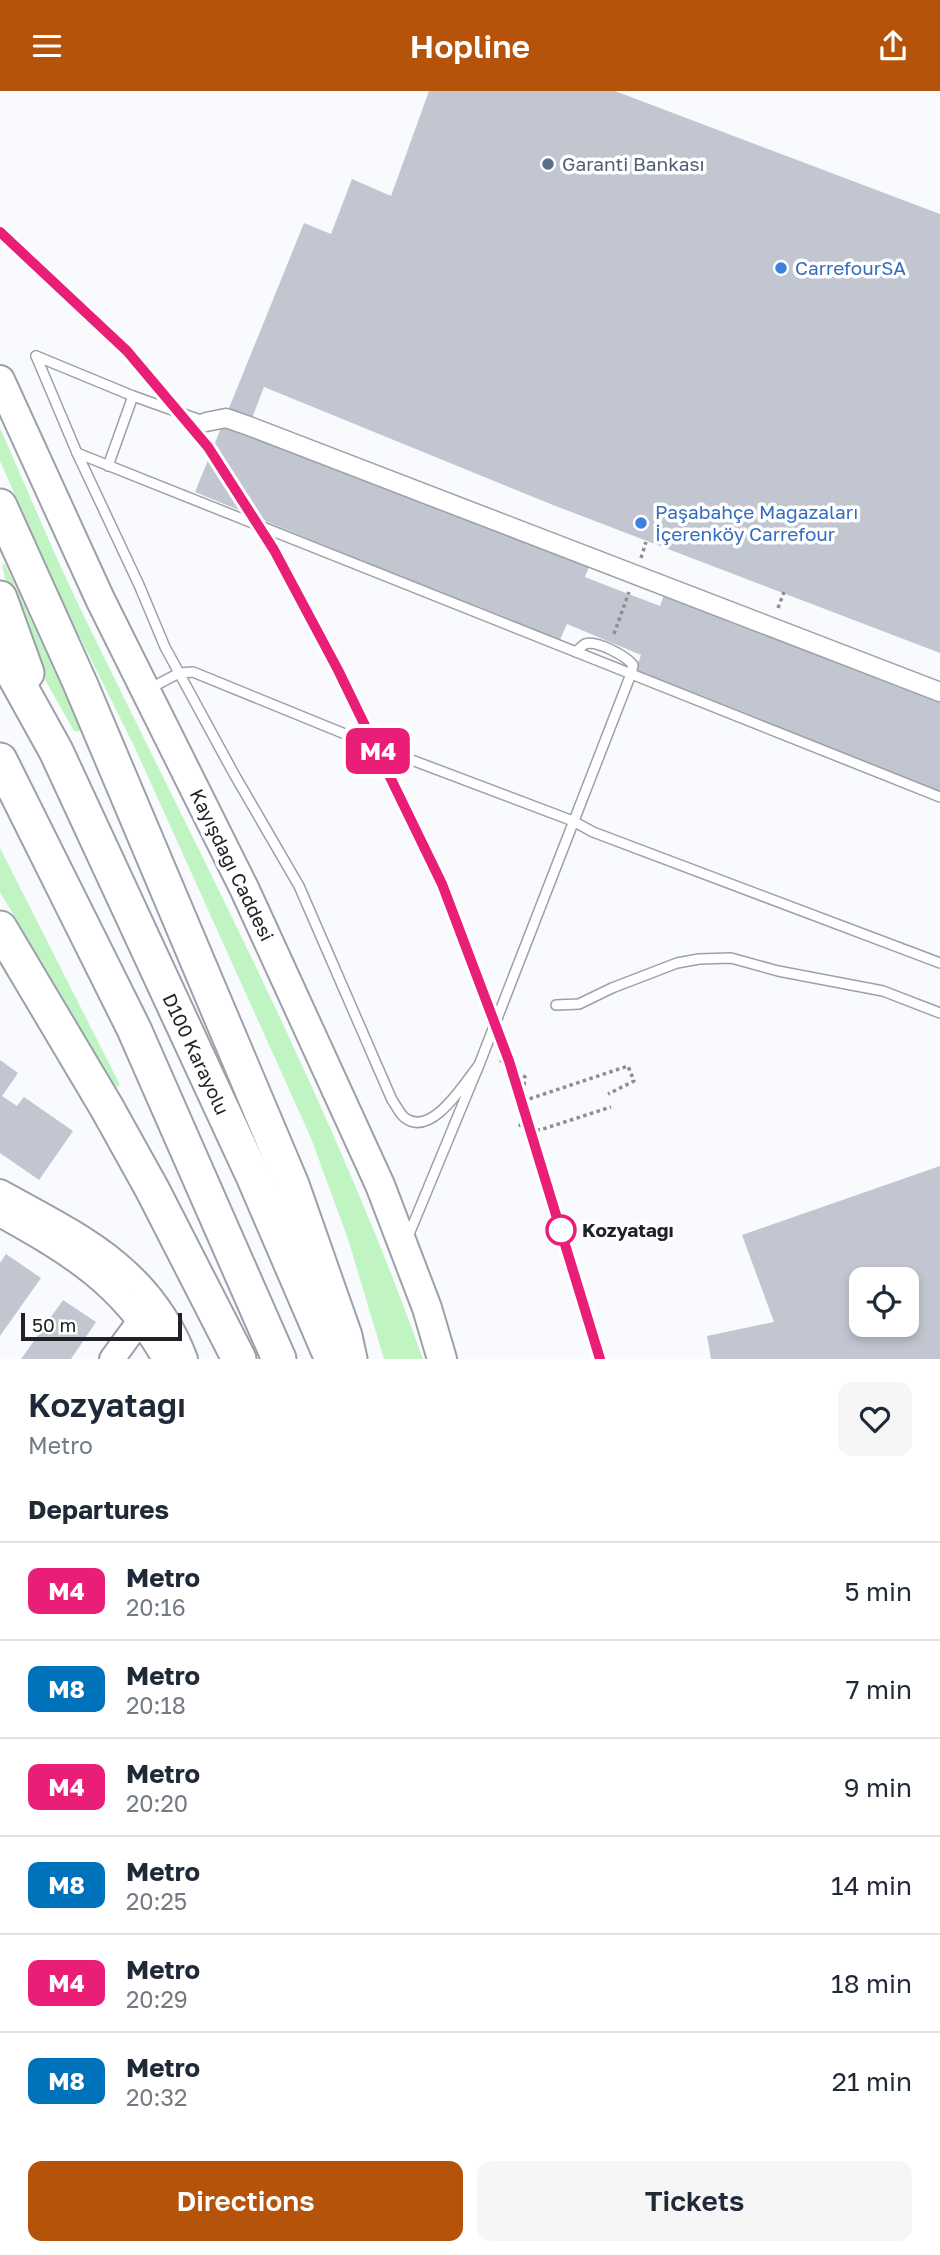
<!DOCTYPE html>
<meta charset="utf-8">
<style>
body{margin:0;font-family:"Golos Text",sans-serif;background:#f6f6f7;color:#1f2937;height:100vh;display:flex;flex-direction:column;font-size:26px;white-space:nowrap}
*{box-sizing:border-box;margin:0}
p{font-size:23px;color:#747a83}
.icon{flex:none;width:38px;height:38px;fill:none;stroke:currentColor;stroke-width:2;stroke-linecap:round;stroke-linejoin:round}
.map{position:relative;height:1268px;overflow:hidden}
.sheet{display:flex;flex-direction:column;background:#fff;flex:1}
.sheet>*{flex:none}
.badge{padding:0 14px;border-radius:10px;font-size:24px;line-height:46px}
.controls{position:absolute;left:849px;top:1176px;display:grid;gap:14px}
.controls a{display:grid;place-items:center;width:70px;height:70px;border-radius:14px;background:#fff;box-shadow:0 4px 10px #0003;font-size:35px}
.scale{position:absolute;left:21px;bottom:18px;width:161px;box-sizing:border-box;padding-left:7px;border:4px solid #212226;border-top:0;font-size:19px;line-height:24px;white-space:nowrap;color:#212226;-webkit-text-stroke:5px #fff;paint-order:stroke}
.map>.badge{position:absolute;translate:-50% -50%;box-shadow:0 0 0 4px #fff}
h2{padding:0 28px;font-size:26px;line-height:63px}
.round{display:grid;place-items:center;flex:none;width:74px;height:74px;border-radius:14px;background:#f6f6f7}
.summary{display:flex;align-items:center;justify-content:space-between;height:119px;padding:0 28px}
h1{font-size:33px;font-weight:600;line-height:52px}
.primary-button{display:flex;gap:14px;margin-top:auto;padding:14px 28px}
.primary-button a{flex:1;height:80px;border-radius:14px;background:#b45309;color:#fff;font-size:28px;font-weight:600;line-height:80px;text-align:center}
.primary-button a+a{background:#f6f6f7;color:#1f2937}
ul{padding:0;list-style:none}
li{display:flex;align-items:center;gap:21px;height:98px;padding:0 28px;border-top:2px solid #e0e1e3}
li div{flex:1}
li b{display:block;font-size:26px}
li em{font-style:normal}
li .badge{min-width:77px;font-weight:700;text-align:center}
header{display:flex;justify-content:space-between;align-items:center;height:91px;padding:0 28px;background:#b45309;color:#fff;font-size:32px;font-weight:600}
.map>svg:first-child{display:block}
</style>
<header><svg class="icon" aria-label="menu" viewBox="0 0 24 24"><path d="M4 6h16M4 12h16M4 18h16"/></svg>Hopline<svg class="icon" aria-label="share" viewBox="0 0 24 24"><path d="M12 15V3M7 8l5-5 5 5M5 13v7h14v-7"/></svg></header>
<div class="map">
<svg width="940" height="1268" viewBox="0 0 940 1268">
<rect width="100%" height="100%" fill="#f9fafe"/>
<!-- green -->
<g fill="#c0f5c3">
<path d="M 0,337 C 27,398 53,461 82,521 C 201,767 331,1010 423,1268 L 384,1268 L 348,1148 L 311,1047 L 135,657 L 62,510 L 0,370 Z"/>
<path d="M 5,473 L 80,635 L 80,640 L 74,640 L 26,555 L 13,522 L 2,474 Z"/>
<path d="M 0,757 L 120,994 L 115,997 L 0,801 Z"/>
</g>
<!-- building -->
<g fill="#c2c6d0" fill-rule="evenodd">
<path d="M 429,0 L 615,0 L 940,123 L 940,562 L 553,414 L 264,296 L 249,335 L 591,471 L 585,486 L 595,490 L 660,515 L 666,498 L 940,606 L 940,700 L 635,581 L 641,564 L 567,533 L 559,551 L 195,401 L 304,132 L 331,143 L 352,88 L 391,105 Z"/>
<path d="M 0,969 L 18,982 L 2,1005 L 17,1015 L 24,1006 L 73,1040 L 39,1089 L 0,1062 Z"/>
<path d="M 940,1075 L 940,1268 L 711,1268 L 707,1245 L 774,1231 L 742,1144 ZM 861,1188 L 906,1188 L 906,1234 L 861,1234 Z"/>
<path d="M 6,1163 L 41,1187 L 0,1245 L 0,1172 Z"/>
<path d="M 63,1209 L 96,1231 L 71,1268 L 21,1268 Z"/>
</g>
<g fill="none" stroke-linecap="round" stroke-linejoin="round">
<!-- lane casing -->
<g stroke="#9ca0a9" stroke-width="12">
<g id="lane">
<path d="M 36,265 L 77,362 L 139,494 L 165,556 L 234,683 L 299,795 L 392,1009 C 396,1014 399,1022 405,1027 C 432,1047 465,991 479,974"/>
<path d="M 36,265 L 133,305 L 206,331"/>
<path d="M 77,362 L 940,706"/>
<path d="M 108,375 L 133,305"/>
<path d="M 147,599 L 179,582 L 193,581 L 372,654 L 573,730 L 593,741 L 940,872"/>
<path d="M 556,914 L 579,913 L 612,897 L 677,872 L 699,868 L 731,867 L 778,880 L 883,900 L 940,922"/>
<path d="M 407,1148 L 479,974 L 631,583 L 633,574 C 626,565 597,549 585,553 C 582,555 579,558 576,561"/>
</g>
</g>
<!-- street casing -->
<g stroke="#9ca0a9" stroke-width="21">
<path id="street" d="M 206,331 L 226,327 L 249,335 L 940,601"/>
</g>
<!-- secondary casing -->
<g stroke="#9ca0a9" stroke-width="28">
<g id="secondary">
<path d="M 0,1101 C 80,1145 151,1177 185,1268"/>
<path d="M 0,1123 C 72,1163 123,1194 165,1268"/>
<path d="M 112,1268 L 142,1227 L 144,1216"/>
</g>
</g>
<!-- primary casing -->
<g stroke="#9ca0a9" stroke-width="32">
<path id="primary" d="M 0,289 L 100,508 L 244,797 L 380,1094 L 427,1217 L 442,1268"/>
</g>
<!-- highway casing -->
<g stroke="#9ca0a9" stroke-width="37">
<g id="highway">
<path d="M 0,415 L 80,592 L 292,1094 L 345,1245 L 350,1268"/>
<path d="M 0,507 L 27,582"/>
<path d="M 0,559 L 56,660 L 253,1085 L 331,1266"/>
<path d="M 0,669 L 134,938 L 279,1268"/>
<path d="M 0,837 L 107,1017 L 152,1098 L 239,1268"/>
</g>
</g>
<!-- path -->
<g stroke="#8d8e92" stroke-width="3.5" stroke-dasharray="3.5 3.5" stroke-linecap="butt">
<path d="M 641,467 L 646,451"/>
<path d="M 778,517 L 784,501"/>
<path d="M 614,543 L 629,501"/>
<path d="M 500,969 L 525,986 L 520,1037 L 540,1039 L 611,1016"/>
<path d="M 523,1010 L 628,975 L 634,990 L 608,1003"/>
</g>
<!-- lane -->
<use href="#lane" stroke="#fff" stroke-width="9"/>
<!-- street -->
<use href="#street" stroke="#fff" stroke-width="18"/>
<!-- secondary -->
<use href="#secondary" stroke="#fff" stroke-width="24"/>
<!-- primary -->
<use href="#primary" stroke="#fff" stroke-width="28"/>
<!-- highway -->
<use href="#highway" stroke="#fff" stroke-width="33"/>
</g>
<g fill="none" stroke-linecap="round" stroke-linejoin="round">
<!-- line casing -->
<g stroke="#fff" stroke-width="16">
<path id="line" d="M 0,141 L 127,260 L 208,356 L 274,459 L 338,579 L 442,793 L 509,970 L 600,1268"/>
</g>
<!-- line -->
<use href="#line" stroke="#e91e76" stroke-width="10"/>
</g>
<!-- markers -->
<circle fill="#5c6f8a" stroke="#fff" stroke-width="2.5" cx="548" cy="73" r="7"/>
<g fill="#3f7fe0" stroke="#fff" stroke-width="2.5">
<circle cx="781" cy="177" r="7"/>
<circle cx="641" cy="432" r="7"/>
</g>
<circle fill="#fff" stroke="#e91e76" stroke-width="3.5" cx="561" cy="1139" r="14"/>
<g text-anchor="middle" stroke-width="7" stroke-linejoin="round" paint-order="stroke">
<!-- service labels -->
<g font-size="19" fill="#4e5e75" stroke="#fff" text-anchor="start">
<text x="562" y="80">Garanti Bankası</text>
</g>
<!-- shop labels -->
<g font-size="19" fill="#366cbe" stroke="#fff" text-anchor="start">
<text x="795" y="184">CarrefourSA</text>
<text x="655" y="428">Paşabahçe Mağazaları<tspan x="655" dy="22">İçerenköy Carrefour</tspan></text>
</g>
<!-- street labels -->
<g font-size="19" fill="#212226" stroke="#fff">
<text transform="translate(232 774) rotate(64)" y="7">Kayışdağı Caddesi</text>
<text transform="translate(196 963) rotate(65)" y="7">D100 Karayolu</text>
</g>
<!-- stop labels -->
<g font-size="19" font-weight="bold" fill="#212226" stroke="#fff" text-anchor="start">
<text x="582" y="1146">Kozyatağı</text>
</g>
</g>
</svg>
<div class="controls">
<a><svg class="icon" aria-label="locate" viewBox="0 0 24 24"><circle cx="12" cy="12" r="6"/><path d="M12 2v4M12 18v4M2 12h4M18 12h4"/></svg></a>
</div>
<div class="scale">50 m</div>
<b class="badge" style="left:378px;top:660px;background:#e91e76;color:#fff">M4</b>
</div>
<section class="sheet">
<div class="summary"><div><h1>Kozyatağı</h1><p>Metro</p></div><a class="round"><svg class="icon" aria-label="heart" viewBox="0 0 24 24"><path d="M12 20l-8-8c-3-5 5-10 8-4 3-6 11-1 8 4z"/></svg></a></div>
<h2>Departures</h2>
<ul>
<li><span class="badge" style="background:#e91e76;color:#fff">M4</span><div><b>Metro</b><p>20:16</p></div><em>5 min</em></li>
<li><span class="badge" style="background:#0072bc;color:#fff">M8</span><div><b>Metro</b><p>20:18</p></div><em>7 min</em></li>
<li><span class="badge" style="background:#e91e76;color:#fff">M4</span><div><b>Metro</b><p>20:20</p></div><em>9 min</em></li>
<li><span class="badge" style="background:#0072bc;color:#fff">M8</span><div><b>Metro</b><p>20:25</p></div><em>14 min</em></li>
<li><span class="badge" style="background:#e91e76;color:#fff">M4</span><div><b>Metro</b><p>20:29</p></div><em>18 min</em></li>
<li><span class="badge" style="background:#0072bc;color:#fff">M8</span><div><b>Metro</b><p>20:32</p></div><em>21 min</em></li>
</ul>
<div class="primary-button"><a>Directions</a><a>Tickets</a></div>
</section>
